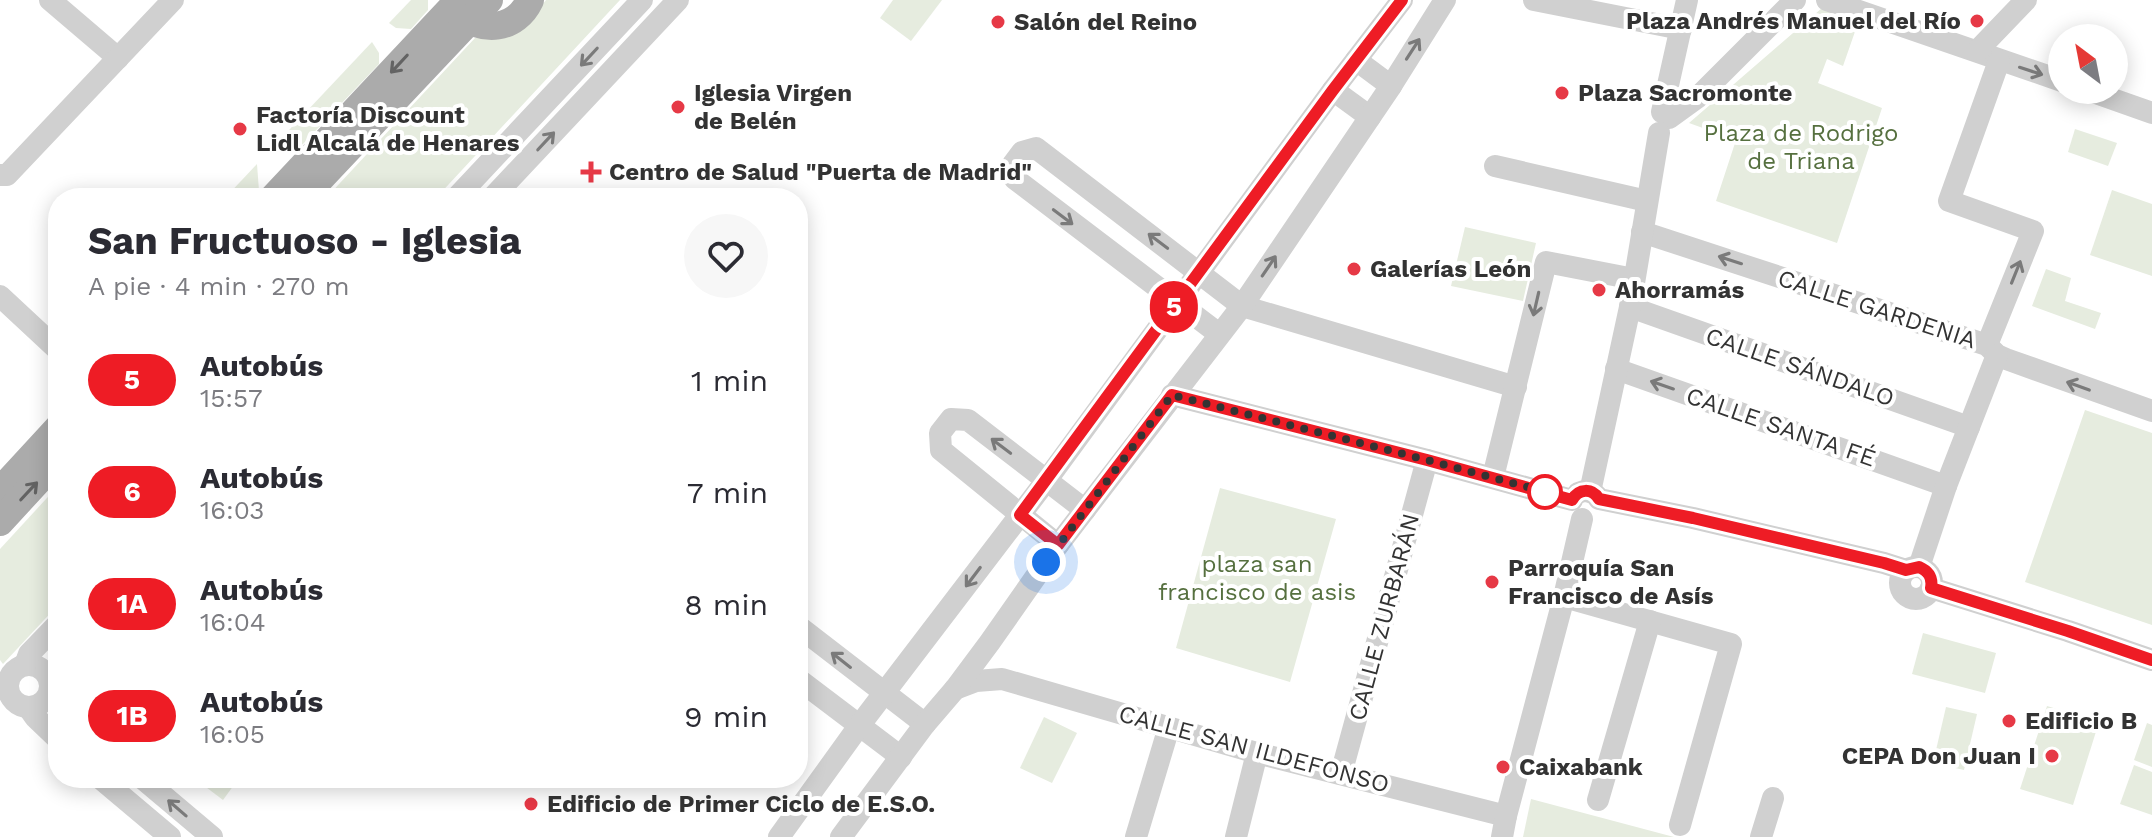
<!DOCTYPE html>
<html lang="es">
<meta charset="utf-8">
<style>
body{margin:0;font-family:"Work Sans",sans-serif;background:#f7f7f7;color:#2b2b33;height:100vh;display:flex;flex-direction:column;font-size:30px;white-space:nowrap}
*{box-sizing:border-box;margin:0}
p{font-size:26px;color:#7c7c81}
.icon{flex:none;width:44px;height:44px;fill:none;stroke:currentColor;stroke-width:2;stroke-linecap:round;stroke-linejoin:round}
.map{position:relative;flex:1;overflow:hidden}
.details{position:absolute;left:48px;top:188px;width:760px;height:600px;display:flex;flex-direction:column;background:#fff;border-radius:32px;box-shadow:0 4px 20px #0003}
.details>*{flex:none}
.badge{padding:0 16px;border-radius:26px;font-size:28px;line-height:52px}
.needle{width:52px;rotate:328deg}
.tools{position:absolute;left:2048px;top:24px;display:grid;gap:16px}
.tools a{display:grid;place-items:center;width:80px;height:80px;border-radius:50%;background:#fff;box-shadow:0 4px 20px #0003;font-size:40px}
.you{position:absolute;width:40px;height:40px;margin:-20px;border:6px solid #fff;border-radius:50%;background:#1a73e8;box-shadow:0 0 0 12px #1a73e833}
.map>.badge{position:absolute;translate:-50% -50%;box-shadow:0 0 0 4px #fff}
.round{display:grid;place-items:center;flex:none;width:84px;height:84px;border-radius:42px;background:#f7f7f7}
.overview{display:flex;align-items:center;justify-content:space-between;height:136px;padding:0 40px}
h1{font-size:38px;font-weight:700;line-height:60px}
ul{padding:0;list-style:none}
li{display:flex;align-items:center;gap:24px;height:112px;padding:0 40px}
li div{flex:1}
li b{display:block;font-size:30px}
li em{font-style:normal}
li .badge{min-width:88px;font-weight:700;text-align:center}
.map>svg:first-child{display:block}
</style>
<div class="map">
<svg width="2152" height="837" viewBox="0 0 2152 837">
<rect width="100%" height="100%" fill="#fff"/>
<!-- green -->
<g fill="#e6ecdf">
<path d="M 411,0 L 428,0 L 428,10 L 411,29 L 396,28 L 389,23 Z"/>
<path d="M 546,0 L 620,0 L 436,198 L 326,198 L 475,38 L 504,37 L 530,21 Z"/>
<path d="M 893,0 L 942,0 L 911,41 L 880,18 Z"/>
<path d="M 1822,8 L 1858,23 L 1843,66 L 1827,59 L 1818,83 L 1882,108 L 1837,243 L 1716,201 L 1736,140 L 1689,123 Z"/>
<path d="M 372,42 L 379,53 L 379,64 L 302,145 L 287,148 L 274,146 Z"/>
<path d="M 2075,129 L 2117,143 L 2108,166 L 2068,152 Z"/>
<path d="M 257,164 L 259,191 L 253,198 L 225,198 Z"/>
<path d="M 2112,190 L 2152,204 L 2152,276 L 2090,255 Z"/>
<path d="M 1465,227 L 1536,243 L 1523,301 L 1451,286 Z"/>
<path d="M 2046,269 L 2071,278 L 2065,301 L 2101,313 L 2095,329 L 2032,306 Z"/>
<path d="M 2085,410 L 2152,433 L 2152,625 L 2025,582 Z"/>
<path d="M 58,486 L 58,605 L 3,664 L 0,660 L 0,549 Z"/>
<path d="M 1220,488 L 1336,519 L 1290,682 L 1176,648 Z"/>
<path d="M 1923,633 L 1996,653 L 1985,693 L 1912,674 Z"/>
<path d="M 2047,706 L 2099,722 L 2073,805 L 2020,789 Z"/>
<path d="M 1946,707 L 1977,714 L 1964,770 L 1933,763 Z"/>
<path d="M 1044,717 L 1077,733 L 1052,783 L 1020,768 Z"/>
<path d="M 2147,723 L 2152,725 L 2152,767 L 2134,760 Z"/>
<path d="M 2134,765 L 2152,772 L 2152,815 L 2120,804 Z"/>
<path d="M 194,778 L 239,778 L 223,800 Z"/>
<path d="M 1531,799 L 1674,837 L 1523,837 Z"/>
</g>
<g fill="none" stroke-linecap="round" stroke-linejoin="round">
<!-- minor -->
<g stroke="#d0d0d0" stroke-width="22">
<path d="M 50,0 L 118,58"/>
<path d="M 1534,0 L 1681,29"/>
<path d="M 1827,0 L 2062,81"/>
<path d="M 1977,51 L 2026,0"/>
<path d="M 1356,60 L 1391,86"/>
<path d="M 1333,90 L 1370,117"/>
<path d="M 2087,90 L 2152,113"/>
<path d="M 1662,112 L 1687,0"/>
<path d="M 1669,118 L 1698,97 L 1795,0"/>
<path d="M 1495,166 L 1647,201"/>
<path d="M 0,175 L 7,175 L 173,0"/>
<path d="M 456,198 L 642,0"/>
<path d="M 492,198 L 678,0"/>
<path d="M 1642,232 L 1987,345 L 1997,355 L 2006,359 L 2152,411"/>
<path d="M 0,296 L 58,350"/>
<path d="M 1630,307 L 1969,427"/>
<path d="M 1219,334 L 1015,179 L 1013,164 L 1022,152 L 1036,148 L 1242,306 L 1516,387"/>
<path d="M 1987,345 L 2033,231 L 1949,201 L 1999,61"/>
<path d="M 1616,369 L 1946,486"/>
<path d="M 1172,395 L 1427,460 L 1572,500"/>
<path d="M 1493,477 L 1546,262 L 1634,279"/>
<path d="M 1590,492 L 1630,307 L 1659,133"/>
<path d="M 1578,493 C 1587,489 1594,491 1599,499 L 1693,518 L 1884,563 L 1906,570"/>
<path d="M 1058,545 L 941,450 L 940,433 L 951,419 L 968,420 L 1085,510"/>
<path d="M 1919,567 L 1946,486 L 1997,355"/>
<circle cx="1916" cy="583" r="16"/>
<path d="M 1931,588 L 2068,631 L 2152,660"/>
<path d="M 1564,597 L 1731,644 L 1680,825"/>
<path d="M 798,626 L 925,724"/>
<circle cx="29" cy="686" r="21"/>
<path d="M 25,665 L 29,654 L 58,624"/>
<path d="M 798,679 L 901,757"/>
<path d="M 955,689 L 976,681 L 1002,679 L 1257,753 L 1506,816"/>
<path d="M 28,707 L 35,717 L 58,739"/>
<path d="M 1341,774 L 1427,460"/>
<path d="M 100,778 L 170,837"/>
<path d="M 142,778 L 212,837"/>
<path d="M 1598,800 L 1650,621"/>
<path d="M 779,837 L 859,726 L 1046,481 L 1333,90 L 1402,0"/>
<path d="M 841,837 L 925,724 L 955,689 L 990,642 L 1058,545 L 1242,306 L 1391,86 L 1445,0"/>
<path d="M 1136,837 L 1169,727"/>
<path d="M 1236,837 L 1257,753"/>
<path d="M 1502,837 L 1506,816 L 1564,597 L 1582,519"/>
<path d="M 1761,837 L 1773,798"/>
</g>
<!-- major -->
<g stroke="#ababab" stroke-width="28">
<path d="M 458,12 C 482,34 516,30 530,0"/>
<path d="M 273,198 L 459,0"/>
<path d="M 302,198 L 489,0"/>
<path d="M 0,491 L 58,428"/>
<path d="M 0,522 L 58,459"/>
</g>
</g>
<!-- one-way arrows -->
<defs><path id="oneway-shaft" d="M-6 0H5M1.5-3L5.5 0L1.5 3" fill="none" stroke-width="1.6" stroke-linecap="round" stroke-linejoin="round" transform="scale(2)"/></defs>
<g stroke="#7a7a7a">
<use href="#oneway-shaft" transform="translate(1413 49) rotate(-57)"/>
<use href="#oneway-shaft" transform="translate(589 57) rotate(133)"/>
<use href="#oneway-shaft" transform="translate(2031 71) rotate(18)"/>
<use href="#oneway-shaft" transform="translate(546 141) rotate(-47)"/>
<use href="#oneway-shaft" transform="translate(1063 217) rotate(37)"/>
<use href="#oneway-shaft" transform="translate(1158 241) rotate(-143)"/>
<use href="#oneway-shaft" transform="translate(1730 260) rotate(-162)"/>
<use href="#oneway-shaft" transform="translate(1269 266) rotate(-56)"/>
<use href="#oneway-shaft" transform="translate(2016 272) rotate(-68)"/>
<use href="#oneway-shaft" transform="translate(1536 304) rotate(103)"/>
<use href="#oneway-shaft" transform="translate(1662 385) rotate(-161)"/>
<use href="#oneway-shaft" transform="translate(2078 386) rotate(-160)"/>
<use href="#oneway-shaft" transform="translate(1001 446) rotate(-143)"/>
<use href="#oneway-shaft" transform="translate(973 577) rotate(127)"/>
<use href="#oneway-shaft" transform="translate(841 660) rotate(-142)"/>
<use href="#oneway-shaft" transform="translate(177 808) rotate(-139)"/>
</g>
<g stroke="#636363">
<use href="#oneway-shaft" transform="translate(399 64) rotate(133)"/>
<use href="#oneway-shaft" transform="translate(29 491) rotate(-47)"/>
</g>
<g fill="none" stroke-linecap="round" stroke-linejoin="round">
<!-- line casing -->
<g stroke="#fff" stroke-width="18">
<path id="line" d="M 1402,0 L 1333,90 L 1020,515 L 1058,545 L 1172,395 L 1427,460 L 1572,500 C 1579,488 1592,488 1599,499 L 1693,518 L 1884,563 L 1906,570 L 1919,567 C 1928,571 1933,577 1931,588 L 2068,631 L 2152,660"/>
</g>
<!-- line -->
<use href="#line" stroke="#ee1c25" stroke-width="12"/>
<!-- walk -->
<path stroke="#333" stroke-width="8" stroke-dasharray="0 14.4" d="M 1046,562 L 1172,395 L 1427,460 L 1550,493 L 1545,492"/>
</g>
<!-- markers -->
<g fill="#e63946" stroke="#fff" stroke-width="3">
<circle cx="1977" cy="21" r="8"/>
<circle cx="998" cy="22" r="8"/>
<circle cx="1562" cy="93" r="8"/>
<circle cx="678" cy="107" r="8"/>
<circle cx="240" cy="129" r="8"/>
<path d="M587 160h8v8h8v8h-8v8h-8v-8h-8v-8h8z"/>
<circle cx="1354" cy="269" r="8"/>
<circle cx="1599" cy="290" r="8"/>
<circle cx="1492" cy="582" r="8"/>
<circle cx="2009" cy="721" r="8"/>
<circle cx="2052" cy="756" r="8"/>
<circle cx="1503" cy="767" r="8"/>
<circle cx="531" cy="804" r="8"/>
</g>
<circle fill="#fff" stroke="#ee1c25" stroke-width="4" cx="1545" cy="492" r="16"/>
<g text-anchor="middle" stroke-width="8" stroke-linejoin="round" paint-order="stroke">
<!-- poi labels -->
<g font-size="24" font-weight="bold" fill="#333" stroke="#fff" text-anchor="start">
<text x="1961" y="29" text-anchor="end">Plaza Andrés Manuel del Río</text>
<text x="1014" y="30">Salón del Reino</text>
<text x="694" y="101">Iglesia Virgen<tspan x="694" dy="28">de Belén</tspan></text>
<text x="1578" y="101">Plaza Sacromonte</text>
<text x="256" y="123">Factoría Discount<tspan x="256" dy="28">Lidl Alcalá de Henares</tspan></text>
<text x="609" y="180">Centro de Salud "Puerta de Madrid"</text>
<text x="1370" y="277">Galerías León</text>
<text x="1615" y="298">Ahorramás</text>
<text x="1508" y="576">Parroquía San<tspan x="1508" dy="28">Francisco de Asís</tspan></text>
<text x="2025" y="729">Edificio B</text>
<text x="2036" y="764" text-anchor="end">CEPA Don Juan I</text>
<text x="1519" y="775">Caixabank</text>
<text x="547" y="812">Edificio de Primer Ciclo de E.S.O.</text>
</g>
<!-- park labels -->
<g font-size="24" fill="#56703f" stroke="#fff">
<text x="1801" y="141">Plaza de Rodrigo<tspan x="1801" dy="28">de Triana</tspan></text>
<text x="1257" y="572">plaza san<tspan x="1257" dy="28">francisco de asis</tspan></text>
</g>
<!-- street labels -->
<g font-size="24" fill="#333" stroke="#fff">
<text transform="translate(1877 309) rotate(18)" y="8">CALLE GARDENIA</text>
<text transform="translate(1800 367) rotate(19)" y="8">CALLE SÁNDALO</text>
<text transform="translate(1781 427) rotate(19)" y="8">CALLE SANTA FÉ</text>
<text transform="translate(1384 617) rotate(-75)" y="8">CALLE ZURBARÁN</text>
<text transform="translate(1254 749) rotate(15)" y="8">CALLE SAN ILDEFONSO</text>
</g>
</g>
</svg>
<div class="tools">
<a><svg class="needle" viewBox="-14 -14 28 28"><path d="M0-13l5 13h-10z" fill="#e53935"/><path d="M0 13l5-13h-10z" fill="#7c7c81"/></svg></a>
</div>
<div class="you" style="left:1046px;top:562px"></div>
<b class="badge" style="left:1174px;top:307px;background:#ee1c25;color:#fff">5</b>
<section class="details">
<div class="overview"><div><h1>San Fructuoso - Iglesia</h1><p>A pie · 4 min · 270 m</p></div><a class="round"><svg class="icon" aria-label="heart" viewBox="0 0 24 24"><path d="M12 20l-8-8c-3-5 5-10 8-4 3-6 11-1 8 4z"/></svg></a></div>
<ul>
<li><span class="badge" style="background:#ee1c25;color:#fff">5</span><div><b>Autobús</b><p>15:57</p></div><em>1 min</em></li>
<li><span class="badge" style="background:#ee1c25;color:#fff">6</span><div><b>Autobús</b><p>16:03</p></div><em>7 min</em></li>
<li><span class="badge" style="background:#ee1c25;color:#fff">1A</span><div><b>Autobús</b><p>16:04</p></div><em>8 min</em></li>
<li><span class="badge" style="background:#ee1c25;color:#fff">1B</span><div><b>Autobús</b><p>16:05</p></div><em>9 min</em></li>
</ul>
</section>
</div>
